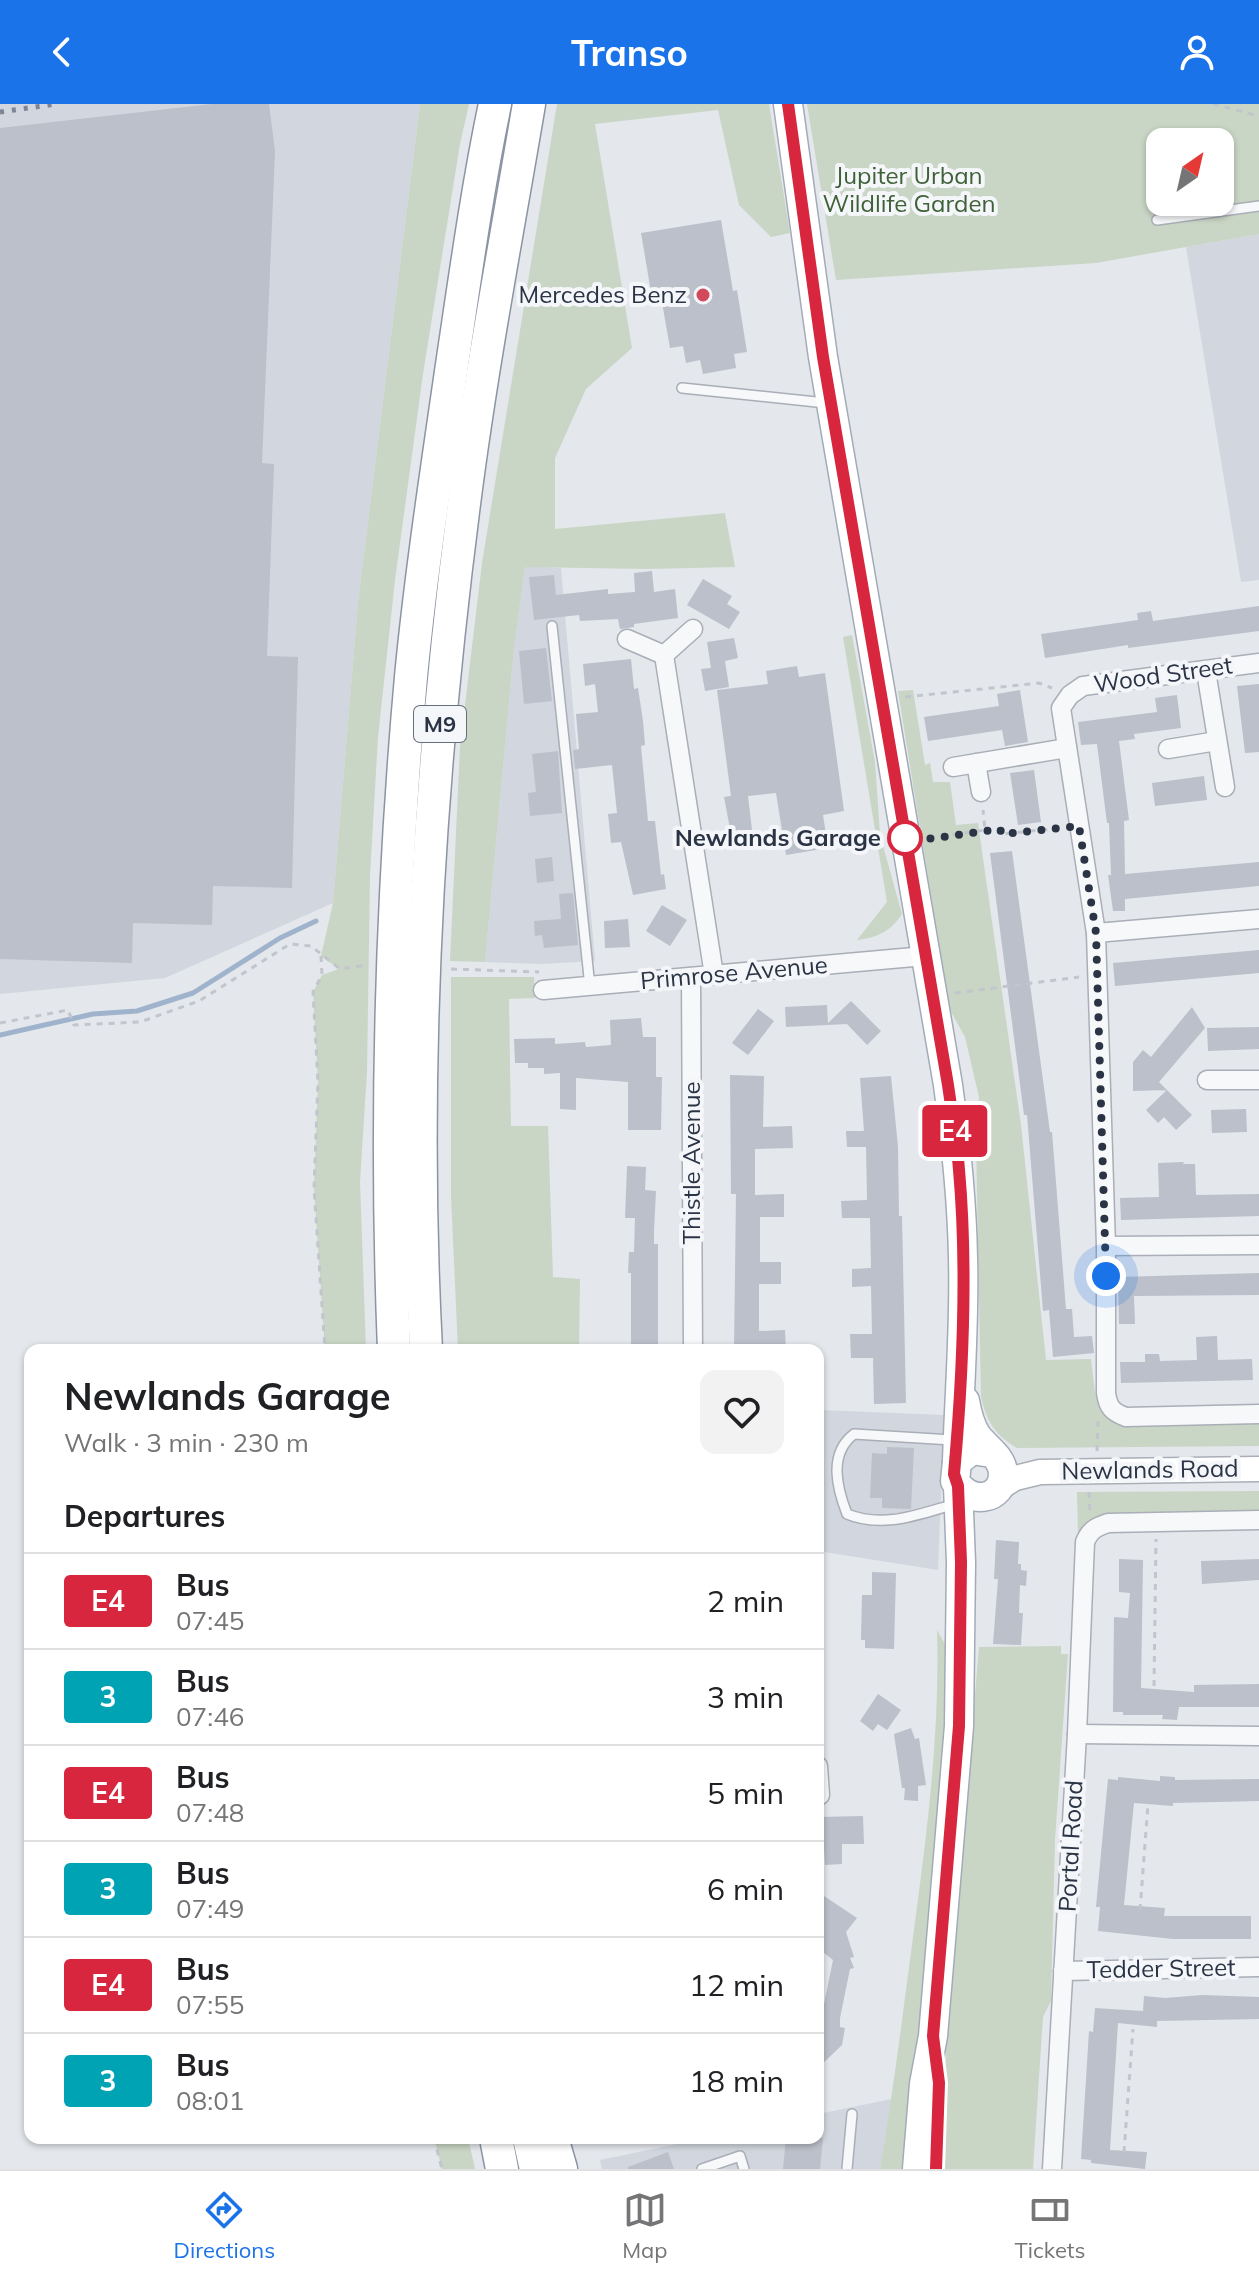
<!DOCTYPE html>
<meta charset="utf-8">
<style>
body{margin:0;font-family:Mulish,sans-serif;background:#f2f2f2;color:#202124;height:100vh;display:flex;flex-direction:column;font-size:30px;white-space:nowrap}
*{box-sizing:border-box;margin:0}
p{font-size:26px;color:#757577}
.icon{flex:none;width:44px;height:44px;fill:none;stroke:currentColor;stroke-width:2;stroke-linecap:round;stroke-linejoin:round}
.map{position:relative;flex:1;overflow:hidden}
.sheet{position:absolute;left:24px;top:1240px;width:800px;height:800px;display:flex;flex-direction:column;background:#fff;border-radius:16px;box-shadow:0 2px 6px #0004}
.sheet>*{flex:none}
.badge{padding:0 16px;border-radius:6px;font-size:28px;line-height:52px}
.needle{width:52px;rotate:34deg}
.tools{position:absolute;left:1146px;top:24px;display:grid;gap:16px}
.tools a{display:grid;place-items:center;width:88px;height:88px;border-radius:16px;background:#fff;box-shadow:0 2px 6px #0004;font-size:40px}
.you{position:absolute;width:40px;height:40px;margin:-20px;border:6px solid #fff;border-radius:50%;background:#1a73e8;box-shadow:0 0 0 12px #1a73e833}
.map>.badge{position:absolute;translate:-50% -50%;box-shadow:0 0 0 4px #fff}
h2{padding:0 40px;font-size:30px;line-height:72px}
.round{display:grid;place-items:center;flex:none;width:84px;height:84px;border-radius:16px;background:#f2f2f2}
.summary{display:flex;align-items:center;justify-content:space-between;height:136px;padding:0 40px}
h1{font-size:38px;font-weight:700;line-height:60px}
ul{padding:0;list-style:none}
li{display:flex;align-items:center;gap:24px;height:96px;padding:0 40px;border-top:2px solid #e0e0e0}
li div{flex:1}
li b{display:block;font-size:30px}
li em{font-style:normal}
li .badge{min-width:88px;font-weight:700;text-align:center}
header{display:flex;justify-content:space-between;align-items:center;height:104px;padding:0 40px;background:#1a73e8;color:#fff;font-size:36px;font-weight:700}
.menu{display:flex;justify-content:space-around;align-items:center;height:112px;border-top:2px solid #e0e0e0;background:#fff;font-size:22px;color:#757577}
.menu a{display:grid;justify-items:center;gap:4px}
.menu .selected{color:#1a73e8}
.map>svg:first-child{display:block}
</style>
<header><svg class="icon" aria-label="back" viewBox="0 0 24 24"><path d="M15 5l-7 7 7 7"/></svg>Transo<svg class="icon" aria-label="person" viewBox="0 0 24 24"><circle cx="12" cy="8" r="4"/><path d="M4 21q1-7 8-7t8 7"/></svg></header>
<div class="map">
<svg width="1259" height="2065" viewBox="0 0 1259 2065">
<rect width="100%" height="100%" fill="#e4e7ec"/>
<!-- built -->
<g fill="#d2d6de">
<path d="M 0,0 L 420,0 L 358,499 L 333,799 L 165,874 L 0,890 Z"/>
<path d="M 1259,130 L 1259,476 L 1241,478 L 1186,143 Z"/>
<path d="M 525,462 L 561,464 L 595,857 L 541,860 L 485,858 L 514,543 Z"/>
<path d="M 820,1306 L 944,1311 L 938,1466 L 818,1447 Z"/>
<path d="M 892,1995 L 880,2065 L 602,2065 L 600,2056 L 706,2034 L 818,2034 L 818,2010 Z"/>
</g>
<!-- green -->
<g fill="#c9d6c5" fill-rule="evenodd">
<path d="M 420,0 L 469,0 L 460,40 L 423,270 L 395,476 L 378,633 L 370,772 L 367,968 L 360,1078 L 366,1246 L 325,1246 L 314,1084 L 318,978 L 313,888 L 322,871 L 339,865 L 321,852 L 333,799 L 358,499 Z"/>
<path d="M 557,0 L 769,0 L 790,129 L 771,133 L 739,101 L 718,6 L 595,20 L 632,244 L 586,285 L 555,354 L 555,425 L 725,409 L 735,463 L 647,465 L 525,463 L 514,544 L 485,858 L 450,857 L 460,643 L 482,459 Z"/>
<path d="M 807,0 L 1259,0 L 1259,130 L 1096,159 L 836,176 ZM 1160,38 L 1220,38 L 1220,98 L 1160,98 Z"/>
<path d="M 852,531 L 875,658 L 880,731 L 902,810 C 891,827 877,834 857,836 L 887,798 L 843,533 Z"/>
<path d="M 913,586 L 925,661 L 930,659 L 933,678 L 950,678 L 956,721 L 978,719 L 1021,1021 L 1046,1256 L 1091,1255 L 1095,1289 L 1105,1309 L 1136,1321 L 1259,1319 L 1259,1342 L 1017,1344 C 995,1331 986,1317 981,1292 L 976,1037 L 979,993 L 965,933 L 949,904 L 898,587 Z"/>
<path d="M 451,873 L 534,873 L 535,894 L 509,895 L 511,1022 L 548,1022 L 553,1173 L 580,1175 L 579,1246 L 458,1246 L 451,1092 Z"/>
<path d="M 1259,1387 L 1259,1408 L 1105,1411 L 1088,1417 L 1078,1432 L 1077,1388 Z"/>
<path d="M 937,1526 L 947,1544 L 944,1686 L 910,2065 L 880,2065 C 894,1983 904,1900 915,1818 C 928,1721 940,1624 937,1526 Z"/>
<path d="M 1061,1542 L 1061,1550 L 1068,1550 L 1055,1736 L 1051,1897 L 1043,1913 L 1033,2065 L 944,2065 L 946,1935 L 979,1543 Z"/>
<path d="M 434,2034 L 468,2034 L 475,2065 L 442,2065 Z"/>
</g>
<g fill="none" stroke-linecap="round" stroke-linejoin="round">
<!-- stream -->
<path stroke="#9fb4cc" stroke-width="5" d="M 0,931 L 93,910 L 137,907 L 193,889 L 280,834 L 316,817"/>
</g>
<!-- building -->
<g fill="#bbc0ca">
<path d="M 212,0 L 269,0 L 275,47 L 262,359 L 274,360 L 267,552 L 298,553 L 292,784 L 213,782 L 212,821 L 133,819 L 132,859 L 0,855 L 0,24 Z"/>
<path d="M 721,116 L 733,187 L 737,186 L 747,248 L 734,250 L 736,264 L 703,270 L 700,256 L 686,259 L 683,242 L 670,244 L 660,187 L 651,188 L 641,129 Z"/>
<path d="M 652,467 L 654,488 L 675,485 L 678,514 L 634,520 L 634,523 L 620,525 L 618,515 L 580,517 L 579,511 L 534,516 L 529,473 L 554,471 L 556,491 L 608,485 L 608,490 L 635,488 L 634,469 Z"/>
<path d="M 703,475 L 732,492 L 727,500 L 740,508 L 729,525 L 687,501 Z"/>
<path d="M 1259,502 L 1259,527 L 1128,544 L 1128,541 L 1045,554 L 1041,530 L 1138,516 L 1137,509 L 1151,507 L 1153,517 Z"/>
<path d="M 734,534 L 738,554 L 725,557 L 729,583 L 705,587 L 701,565 L 711,564 L 707,538 Z"/>
<path d="M 546,544 L 552,597 L 524,600 L 519,547 Z"/>
<path d="M 631,555 L 634,585 L 638,584 L 643,617 L 645,641 L 641,642 L 648,717 L 655,717 L 661,771 L 664,770 L 666,785 L 633,791 L 621,738 L 611,739 L 608,710 L 617,709 L 612,661 L 575,665 L 573,646 L 579,645 L 576,610 L 598,608 L 595,580 L 585,582 L 583,560 Z"/>
<path d="M 797,562 L 799,573 L 825,569 L 844,707 L 823,711 L 828,744 L 786,751 L 776,689 L 748,692 L 752,726 L 731,730 L 724,693 L 731,692 L 717,586 L 768,580 L 766,567 Z"/>
<path d="M 1259,580 L 1259,648 L 1245,649 L 1237,582 Z"/>
<path d="M 1020,586 L 1028,638 L 1005,642 L 1002,626 L 928,637 L 924,613 L 999,602 L 997,590 Z"/>
<path d="M 1177,591 L 1181,624 L 1134,630 L 1135,635 L 1119,637 L 1129,716 L 1124,717 L 1125,770 L 1259,758 L 1259,782 L 1125,795 L 1125,807 L 1113,807 L 1108,771 L 1111,771 L 1109,719 L 1107,719 L 1097,640 L 1081,641 L 1078,618 L 1157,608 L 1155,594 Z"/>
<path d="M 558,647 L 562,709 L 530,712 L 528,689 L 536,688 L 532,650 Z"/>
<path d="M 1034,666 L 1041,718 L 1018,721 L 1010,669 Z"/>
<path d="M 1204,672 L 1207,696 L 1155,702 L 1152,679 Z"/>
<path d="M 1012,747 L 1050,1028 L 1052,1028 L 1066,1205 L 1072,1205 L 1074,1233 L 1092,1232 L 1094,1249 L 1053,1253 L 1049,1206 L 1043,1207 L 1027,1011 L 1024,1011 L 990,749 Z"/>
<path d="M 552,753 L 554,777 L 537,779 L 535,755 Z"/>
<path d="M 573,789 L 578,841 L 544,844 L 542,831 L 535,832 L 534,817 L 561,815 L 559,790 Z"/>
<path d="M 662,801 L 687,816 L 670,842 L 646,827 Z"/>
<path d="M 628,815 L 630,843 L 605,844 L 604,817 Z"/>
<path d="M 1259,846 L 1259,869 L 1115,882 L 1113,859 Z"/>
<path d="M 851,897 L 881,927 L 867,941 L 847,920 L 786,923 L 785,903 L 827,901 L 828,919 Z"/>
<path d="M 1192,903 L 1205,924 L 1159,978 L 1192,1011 L 1176,1026 L 1164,1013 L 1158,1019 L 1146,1006 L 1167,986 L 1133,987 L 1133,958 L 1143,946 L 1151,953 Z"/>
<path d="M 758,905 L 774,917 L 748,951 L 732,939 Z"/>
<path d="M 641,914 L 643,933 L 656,933 L 656,973 L 662,973 L 661,1026 L 628,1026 L 628,978 L 576,974 L 576,1006 L 560,1005 L 560,969 L 544,970 L 544,964 L 528,964 L 528,959 L 515,959 L 514,935 L 555,934 L 555,940 L 585,938 L 586,943 L 611,941 L 610,916 Z"/>
<path d="M 1259,923 L 1259,945 L 1208,947 L 1207,924 Z"/>
<path d="M 730,971 L 764,972 L 763,1023 L 792,1022 L 793,1044 L 755,1045 L 755,1091 L 784,1090 L 784,1113 L 760,1113 L 760,1158 L 781,1158 L 781,1180 L 759,1180 L 759,1227 L 785,1226 L 786,1246 L 734,1246 L 736,1090 L 731,1090 Z"/>
<path d="M 891,972 L 898,1043 L 899,1112 L 902,1112 L 906,1299 L 874,1300 L 873,1254 L 851,1254 L 850,1230 L 872,1230 L 871,1182 L 852,1183 L 852,1165 L 871,1164 L 870,1114 L 842,1114 L 841,1097 L 867,1096 L 866,1043 L 847,1043 L 846,1027 L 864,1027 L 860,974 Z"/>
<path d="M 1246,1005 L 1247,1028 L 1212,1029 L 1211,1006 Z"/>
<path d="M 1184,1058 L 1183,1060 L 1195,1060 L 1196,1091 L 1259,1090 L 1259,1112 L 1121,1116 L 1120,1094 L 1159,1093 L 1158,1059 Z"/>
<path d="M 627,1062 L 646,1063 L 645,1086 L 656,1087 L 654,1127 L 654,1140 L 658,1140 L 658,1246 L 631,1246 L 631,1169 L 628,1169 L 629,1148 L 634,1148 L 635,1114 L 625,1114 Z"/>
<path d="M 1259,1169 L 1259,1191 L 1134,1192 L 1135,1220 L 1119,1220 L 1118,1173 Z"/>
<path d="M 1217,1232 L 1218,1256 L 1252,1255 L 1253,1276 L 1121,1279 L 1120,1258 L 1145,1258 L 1145,1250 L 1159,1250 L 1160,1257 L 1197,1256 L 1196,1233 Z"/>
<path d="M 887,1343 L 914,1344 L 911,1405 L 882,1404 L 882,1394 L 870,1394 L 872,1349 L 887,1350 Z"/>
<path d="M 996,1436 L 1019,1438 L 1018,1460 L 1021,1460 L 1021,1466 L 1027,1467 L 1026,1482 L 1020,1481 L 1019,1509 L 1023,1509 L 1021,1541 L 993,1540 L 998,1475 L 994,1475 Z"/>
<path d="M 1119,1455 L 1143,1456 L 1141,1584 L 1194,1588 L 1194,1581 L 1259,1580 L 1259,1603 L 1179,1603 L 1177,1616 L 1162,1615 L 1163,1611 L 1123,1611 L 1123,1608 L 1113,1608 L 1114,1513 L 1128,1514 L 1130,1489 L 1119,1488 Z"/>
<path d="M 1259,1455 L 1259,1476 L 1202,1480 L 1201,1457 Z"/>
<path d="M 872,1468 L 896,1469 L 894,1545 L 865,1544 L 865,1536 L 861,1536 L 862,1491 L 872,1491 Z"/>
<path d="M 878,1590 L 901,1606 L 887,1626 L 878,1620 L 873,1627 L 860,1617 Z"/>
<path d="M 911,1624 L 915,1635 L 919,1634 L 926,1681 L 918,1682 L 918,1697 L 904,1696 L 905,1684 L 902,1684 L 894,1630 Z"/>
<path d="M 1160,1672 L 1175,1673 L 1175,1676 L 1259,1675 L 1259,1697 L 1173,1699 L 1173,1702 L 1134,1699 L 1124,1801 L 1165,1804 L 1164,1812 L 1251,1812 L 1251,1835 L 1173,1835 L 1098,1827 L 1100,1803 L 1096,1803 L 1108,1675 L 1118,1676 L 1118,1673 L 1160,1677 Z"/>
<path d="M 863,1712 L 864,1740 L 842,1740 L 842,1760 L 825,1761 L 824,1744 L 818,1744 L 818,1713 Z"/>
<path d="M 818,1788 L 857,1814 L 846,1828 L 854,1853 L 850,1854 L 854,1864 L 850,1865 L 840,1914 L 840,1923 L 845,1924 L 842,1941 L 818,1964 L 818,1930 L 833,1856 L 818,1844 Z"/>
<path d="M 1202,1891 L 1259,1893 L 1259,1915 L 1157,1917 L 1157,1923 L 1118,1919 L 1110,2046 L 1147,2048 L 1145,2065 L 1091,2059 L 1091,2056 L 1081,2055 L 1089,1927 L 1093,1928 L 1095,1904 L 1143,1907 L 1144,1892 L 1165,1894 Z"/>
<path d="M 786,2034 L 823,2034 L 820,2065 L 783,2065 Z"/>
<path d="M 668,2048 L 674,2065 L 628,2065 L 628,2063 Z"/>
</g>
<g fill="none" stroke-linecap="round" stroke-linejoin="round">
<!-- service casing -->
<g stroke="#a9aeb7" stroke-width="12">
<g id="service">
<path d="M 1157,116 L 1259,102"/>
<path d="M 682,284 L 826,299"/>
<path d="M 552,522 L 590,883"/>
<path d="M 952,1336 L 854,1330 C 828,1350 837,1384 847,1410 C 884,1425 919,1410 955,1400"/>
<path d="M 702,2065 L 740,2052 L 744,2065"/>
<path d="M 847,2065 L 852,2010"/>
</g>
</g>
<!-- minor casing -->
<g stroke="#a9aeb7" stroke-width="21">
<g id="minor">
<path d="M 627,535 L 664,551 L 693,525"/>
<path d="M 664,551 L 714,871"/>
<path d="M 1259,559 L 1083,582 L 1070,591 L 1061,604 L 1096,829 L 1106,1142 L 1106,1289 C 1108,1303 1112,1308 1126,1313 L 1259,1310"/>
<path d="M 1206,567 L 1225,683"/>
<path d="M 1168,645 L 1217,637"/>
<path d="M 976,659 L 981,688"/>
<path d="M 953,663 L 1067,644"/>
<path d="M 1096,829 L 1259,815"/>
<path d="M 691,873 L 693,1246"/>
<path d="M 543,886 L 925,852"/>
<path d="M 1207,976 L 1259,976"/>
<path d="M 1106,1142 L 1259,1141"/>
<path d="M 1077,1630 L 1259,1632"/>
<path d="M 818,1662 L 820,1691"/>
<path d="M 1063,1867 L 1259,1863"/>
<path d="M 1052,2065 L 1077,1630 L 1085,1438 C 1090,1426 1096,1423 1108,1419 L 1259,1416"/>
</g>
</g>
<!-- secondary casing -->
<g stroke="#a9aeb7" stroke-width="27">
<path id="secondary" d="M 996,1386 L 1015,1374 L 1040,1368 L 1259,1365"/>
</g>
<!-- primary casing -->
<g stroke="#a3abb8" stroke-width="31">
<g id="primary">
<path d="M 788,0 L 823,253 L 948,981 C 956,1039 962,1096 963,1154 C 965,1222 959,1290 957,1358"/>
<path d="M 965,1297 C 967,1308 971,1323 977,1332 C 986,1344 1002,1353 1003,1368 C 1004,1398 968,1401 955,1377 L 957,1358 L 972,1346 L 991,1349"/>
<path d="M 917,2065 L 924,1980 L 933,1932 L 959,1622 L 961,1458 L 958,1382"/>
</g>
</g>
<!-- motorway casing -->
<g stroke="#8b94a3" stroke-width="35">
<g id="motorway">
<path d="M 394,1246 C 385,1021 391,797 411,573 C 421,469 437,365 452,261 C 465,174 477,86 495,0"/>
<path d="M 426,1246 C 411,961 428,674 465,392 C 482,261 507,130 529,0"/>
<path d="M 496,2034 L 502,2065"/>
<path d="M 529,2034 L 536,2065"/>
<path d="M 552,2034 L 561,2065"/>
</g>
</g>
<!-- path -->
<g stroke="#c2c5cb" stroke-width="3" stroke-dasharray="6 6" stroke-linecap="butt">
<path d="M 1213,0 L 1259,12"/>
<path d="M 905,593 L 1039,579 L 1052,584"/>
<path d="M 985,726 L 1000,725 L 1002,730 L 1061,724"/>
<path d="M 929,734 L 985,726 L 983,706"/>
<path d="M 321,852 L 322,871 L 313,888 L 318,978 L 314,1084 L 325,1246"/>
<path d="M 451,865 L 539,868"/>
<path d="M 955,889 L 1079,873"/>
<path d="M 0,919 L 68,906 L 74,921 L 140,918 L 199,897 L 290,840 L 311,842 L 340,865 L 368,861"/>
<path d="M 1097,1347 L 1098,1315"/>
<path d="M 1089,1388 L 1090,1408"/>
<path d="M 1154,1582 L 1156,1435"/>
<path d="M 1140,1806 L 1148,1700"/>
<path d="M 434,2034 L 442,2065"/>
<path d="M 1124,2048 L 1133,1925"/>
</g>
<!-- service -->
<use href="#service" stroke="#f7f8fa" stroke-width="9"/>
<!-- minor -->
<use href="#minor" stroke="#f7f8fa" stroke-width="18"/>
<!-- secondary -->
<use href="#secondary" stroke="#fff" stroke-width="24"/>
<!-- primary -->
<use href="#primary" stroke="#fff" stroke-width="28"/>
<!-- motorway -->
<use href="#motorway" stroke="#fff" stroke-width="32"/>
<!-- rail -->
<path stroke="#7d8696" stroke-width="5" stroke-dasharray="4 8" stroke-linecap="butt" d="M 0,8 L 56,0"/>
</g>
<g fill="none" stroke-linecap="round" stroke-linejoin="round">
<!-- line casing -->
<g stroke="#fff" stroke-width="18">
<path id="line" d="M 788,0 L 823,253 L 948,981 C 952,1009 957,1038 959,1066 C 968,1167 963,1270 954,1370 L 958,1382 L 961,1458 L 959,1622 L 933,1932 L 939,1979 L 936,2065"/>
</g>
<!-- line -->
<use href="#line" stroke="#d7263d" stroke-width="12"/>
<!-- walk -->
<path stroke="#2b3445" stroke-width="8" stroke-dasharray="0 14.4" d="M 905,734 L 906,738 L 1000,725 L 1002,730 L 1079,722 L 1096,829 L 1106,1172"/>
</g>
<!-- markers -->
<circle fill="#d1495b" stroke="#f4f6f9" stroke-width="3" cx="703" cy="191" r="8"/>
<circle fill="#fff" stroke="#d7263d" stroke-width="4" cx="905" cy="734" r="16"/>
<g text-anchor="middle" stroke-width="8" stroke-linejoin="round" paint-order="stroke">
<!-- shield labels -->
<rect fill="#f4f6f9" stroke="#676e7b" stroke-width="2" x="414" y="602" width="52" height="36" rx="6"/>
<g font-size="22" font-weight="bold" fill="#2b3445">
<text x="440" y="628">M9</text>
</g>
<!-- park labels -->
<g font-size="24" fill="#3f6138" stroke="#f4f6f9">
<text x="909" y="80">Jupiter Urban<tspan x="909" dy="28">Wildlife Garden</tspan></text>
</g>
<!-- poi labels -->
<g font-size="24" fill="#2b3445" stroke="#f4f6f9" text-anchor="end">
<text x="687" y="199">Mercedes Benz</text>
</g>
<!-- street labels -->
<g font-size="24" fill="#2b3445" stroke="#f4f6f9">
<text transform="translate(1163 571) rotate(-8)" y="8">Wood Street</text>
<text transform="translate(734 869) rotate(-5)" y="8">Primrose Avenue</text>
<text transform="translate(692 1059) rotate(-90)" y="8">Thistle Avenue</text>
<text transform="translate(1150 1366) rotate(-1)" y="8">Newlands Road</text>
<text transform="translate(1071 1742) rotate(-87)" y="8">Portal Road</text>
<text transform="translate(1161 1865) rotate(-1)" y="8">Tedder Street</text>
</g>
<!-- stop labels -->
<g font-size="24" font-weight="bold" fill="#2b3445" stroke="#f4f6f9" text-anchor="end">
<text x="881" y="742">Newlands Garage</text>
</g>
</g>
</svg>
<div class="tools">
<a><svg class="needle" viewBox="-14 -14 28 28"><path d="M0-13l5 13h-10z" fill="#e53935"/><path d="M0 13l5-13h-10z" fill="#757577"/></svg></a>
</div>
<div class="you" style="left:1106px;top:1172px"></div>
<b class="badge" style="left:955px;top:1027px;background:#d7263d;color:#fff">E4</b>
<section class="sheet">
<div class="summary"><div><h1>Newlands Garage</h1><p>Walk · 3 min · 230 m</p></div><a class="round"><svg class="icon" aria-label="heart" viewBox="0 0 24 24"><path d="M12 20l-8-8c-3-5 5-10 8-4 3-6 11-1 8 4z"/></svg></a></div>
<h2>Departures</h2>
<ul>
<li><span class="badge" style="background:#d7263d;color:#fff">E4</span><div><b>Bus</b><p>07:45</p></div><em>2 min</em></li>
<li><span class="badge" style="background:#00a3b4;color:#fff">3</span><div><b>Bus</b><p>07:46</p></div><em>3 min</em></li>
<li><span class="badge" style="background:#d7263d;color:#fff">E4</span><div><b>Bus</b><p>07:48</p></div><em>5 min</em></li>
<li><span class="badge" style="background:#00a3b4;color:#fff">3</span><div><b>Bus</b><p>07:49</p></div><em>6 min</em></li>
<li><span class="badge" style="background:#d7263d;color:#fff">E4</span><div><b>Bus</b><p>07:55</p></div><em>12 min</em></li>
<li><span class="badge" style="background:#00a3b4;color:#fff">3</span><div><b>Bus</b><p>08:01</p></div><em>18 min</em></li>
</ul>
</section>
</div>
<nav class="menu">
<a class="selected"><svg class="icon" aria-label="directions" viewBox="0 0 24 24"><path d="M12 3l9 9-9 9-9-9zM9 14v-3h6M13 9l2 2-2 2"/></svg>Directions</a>
<a><svg class="icon" aria-label="map" viewBox="0 0 24 24"><path d="M3 6l6-2 6 2 6-2v14l-6 2-6-2-6 2zM9 4v14M15 6v14"/></svg>Map</a>
<a><svg class="icon" aria-label="tickets" viewBox="0 0 24 24"><path d="M3 7h18v10H3zM15 7v10"/></svg>Tickets</a>
</nav>
